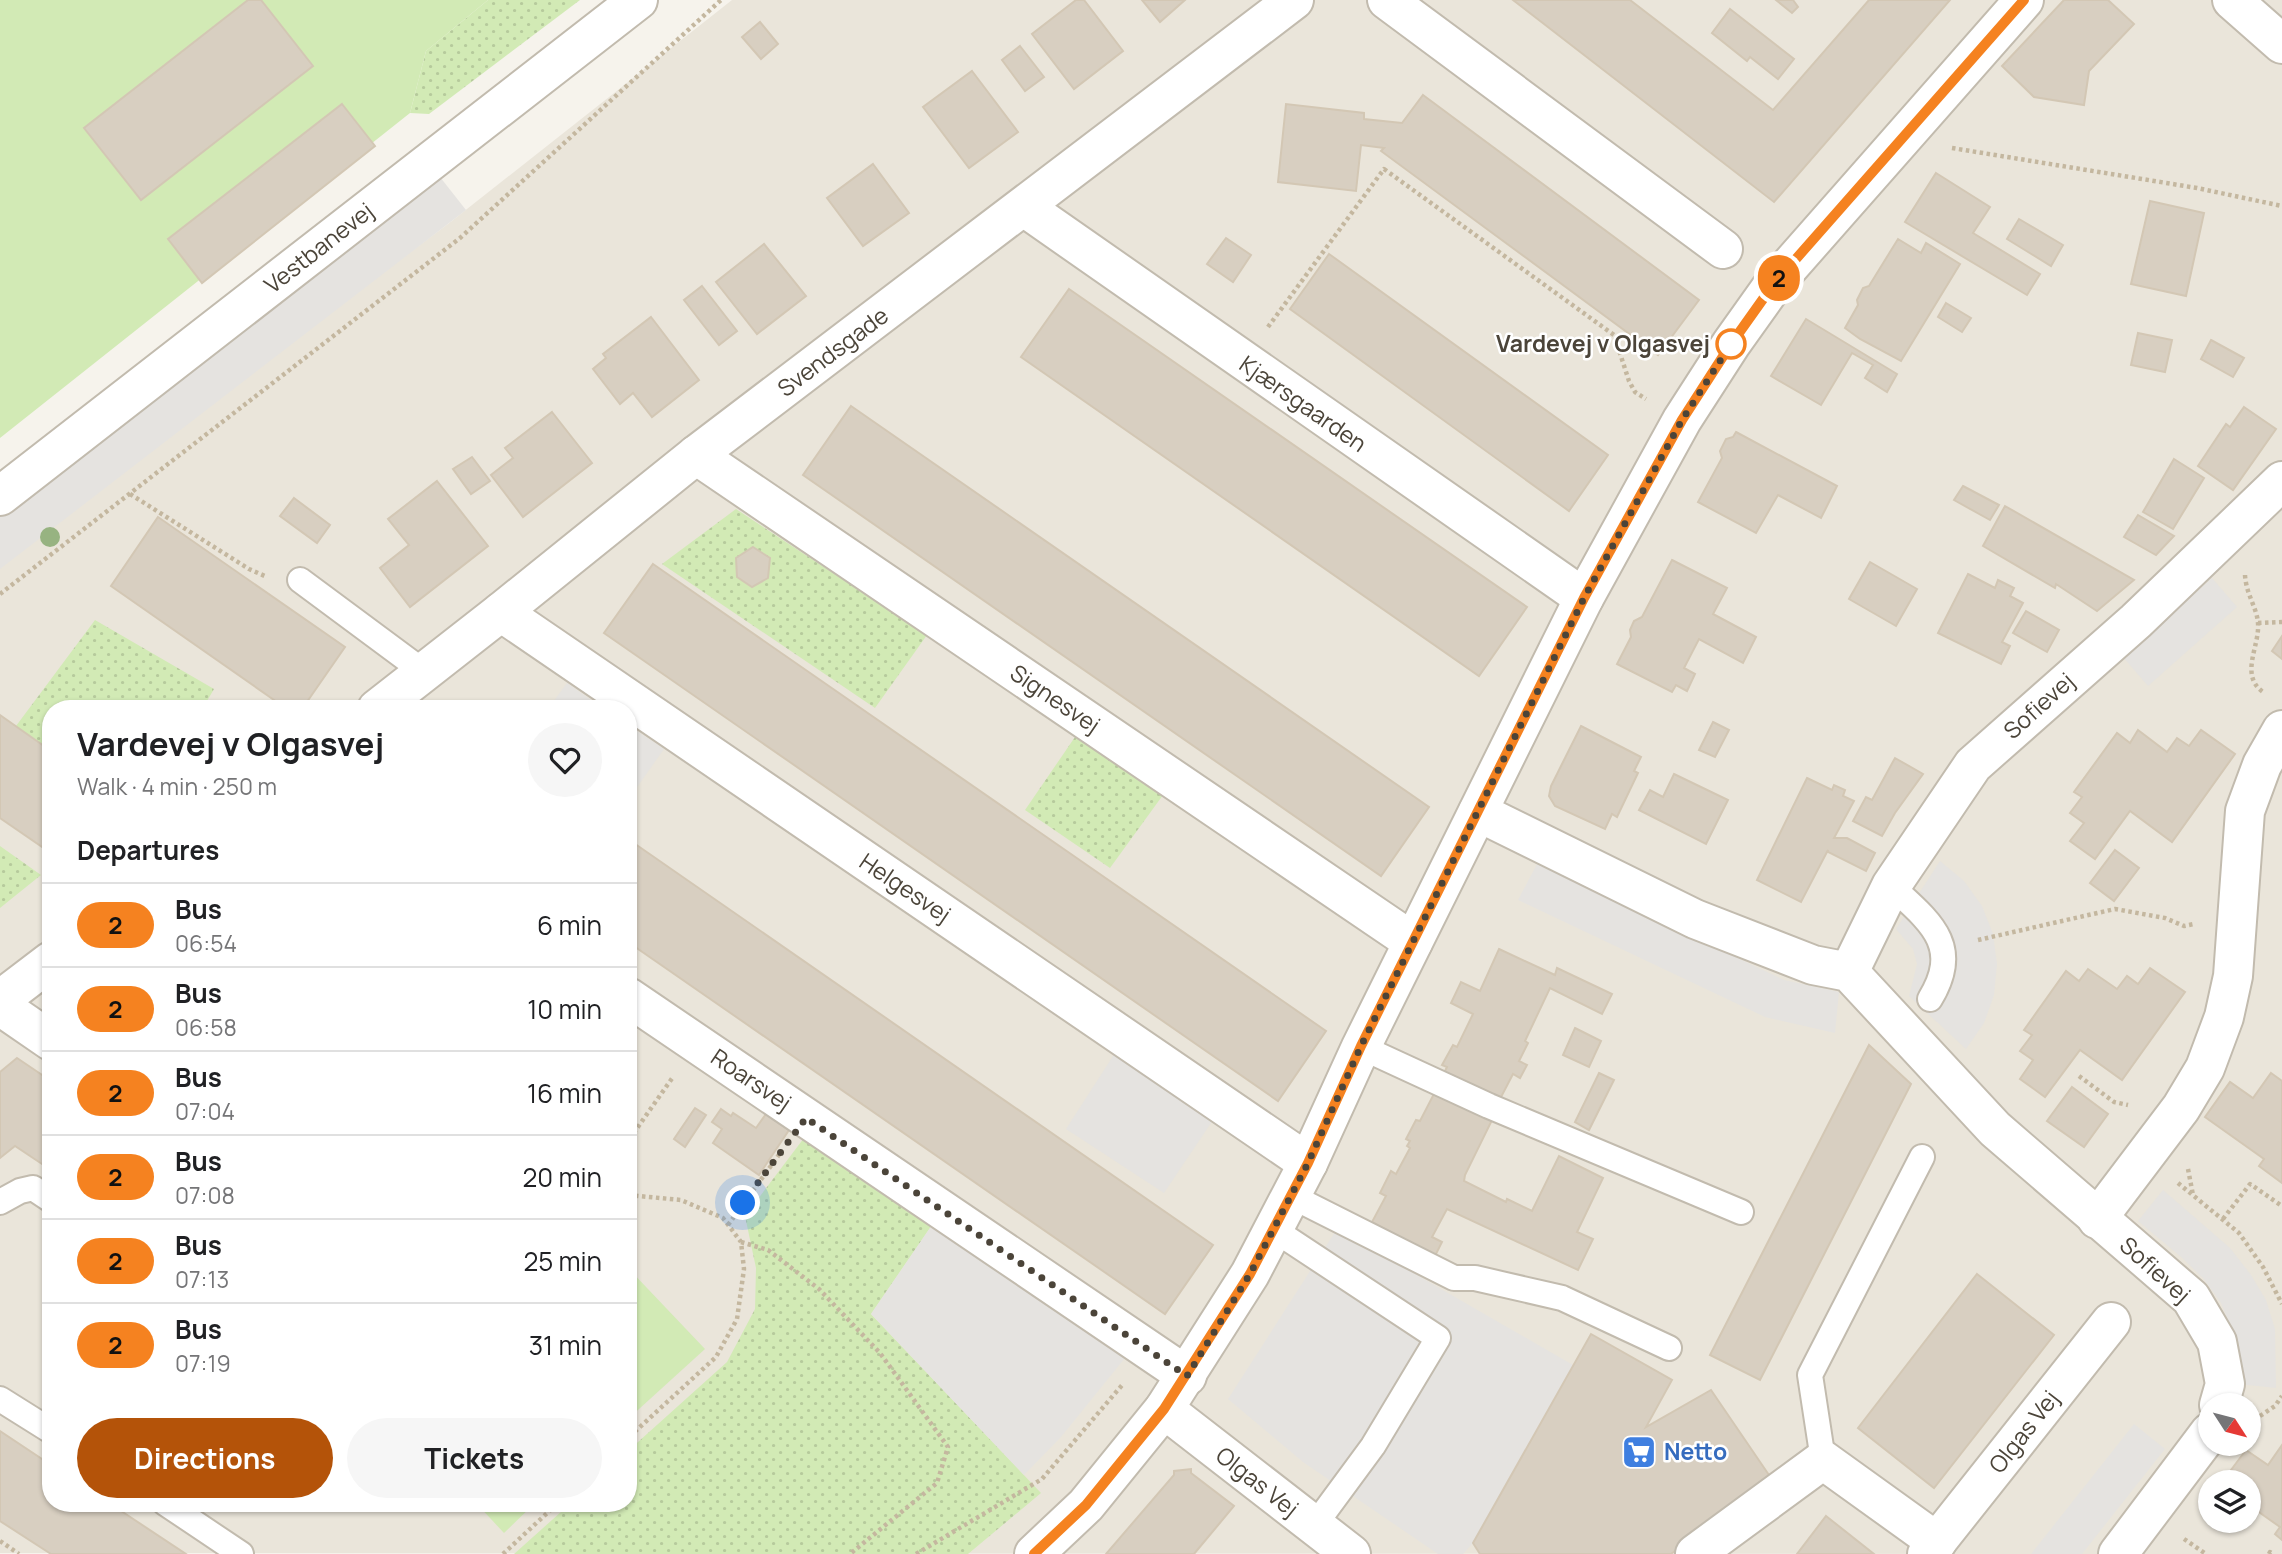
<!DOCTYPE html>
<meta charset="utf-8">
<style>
body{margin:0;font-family:Manrope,sans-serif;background:#f6f6f6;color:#202124;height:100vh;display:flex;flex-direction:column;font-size:26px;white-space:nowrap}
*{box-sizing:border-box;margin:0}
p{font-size:23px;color:#757577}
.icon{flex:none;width:38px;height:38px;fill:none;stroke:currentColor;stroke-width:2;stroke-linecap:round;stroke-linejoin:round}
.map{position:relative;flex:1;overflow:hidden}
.details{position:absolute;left:42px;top:700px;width:595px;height:812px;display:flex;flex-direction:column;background:#fff;border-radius:28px;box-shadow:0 2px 5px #0004}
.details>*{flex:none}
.badge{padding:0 14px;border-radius:23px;font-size:24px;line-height:46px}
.needle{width:46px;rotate:126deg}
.controls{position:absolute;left:2198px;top:1393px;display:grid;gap:14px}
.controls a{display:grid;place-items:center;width:63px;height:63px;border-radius:50%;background:#fff;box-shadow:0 2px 5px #0004;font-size:35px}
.you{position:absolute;width:35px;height:35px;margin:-18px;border:5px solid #fff;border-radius:50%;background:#1a73e8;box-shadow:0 0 0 10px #1a73e833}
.map>.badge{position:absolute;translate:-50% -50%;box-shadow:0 0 0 4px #fff}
h2{padding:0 35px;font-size:26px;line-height:63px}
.round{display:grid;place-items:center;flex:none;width:74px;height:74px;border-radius:37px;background:#f6f6f6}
.summary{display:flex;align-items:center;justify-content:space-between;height:119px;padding:0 35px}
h1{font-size:33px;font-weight:700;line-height:52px}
.cta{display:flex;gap:14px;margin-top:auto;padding:14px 35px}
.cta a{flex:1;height:80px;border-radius:42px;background:#b45309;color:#fff;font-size:28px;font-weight:700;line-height:80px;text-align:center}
.cta a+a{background:#f6f6f6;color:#202124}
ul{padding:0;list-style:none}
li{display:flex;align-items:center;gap:21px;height:84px;padding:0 35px;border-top:2px solid #e0e0e0}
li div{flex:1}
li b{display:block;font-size:26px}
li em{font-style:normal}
li .badge{min-width:77px;font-weight:700;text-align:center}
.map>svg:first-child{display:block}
</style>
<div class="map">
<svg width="2282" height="1554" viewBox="0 0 2282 1554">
<defs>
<pattern id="grass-dots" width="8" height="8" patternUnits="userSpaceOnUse" patternTransform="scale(1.75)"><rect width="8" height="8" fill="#d2eab5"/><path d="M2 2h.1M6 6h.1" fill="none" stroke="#b6ca9c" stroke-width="1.8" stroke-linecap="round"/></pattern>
</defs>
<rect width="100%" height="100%" fill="#f6f3ec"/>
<!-- residential -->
<path fill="#eae5da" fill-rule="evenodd" d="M 732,0 L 2282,0 L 2282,1554 L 0,1553 L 0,559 L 448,224 ZM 51,709 L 628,709 L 628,1503 L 51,1503 ZM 2210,1405 L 2249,1405 L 2249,1444 L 2210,1444 ZM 2210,1482 L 2249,1482 L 2249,1521 L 2210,1521 Z"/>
<!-- grass -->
<g fill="url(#grass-dots)">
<path d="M 488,0 L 580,0 L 429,114 L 410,113 L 426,51 Z"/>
<path d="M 736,509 L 927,635 L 875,708 L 662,564 Z"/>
<path d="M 95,620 L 214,689 L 207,701 L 220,709 L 51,709 L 51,751 L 16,726 Z"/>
<path d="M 1075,737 L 1163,795 L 1110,868 L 1025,810 Z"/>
<path d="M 0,846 L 41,875 L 0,908 Z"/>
<path d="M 804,1138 L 932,1225 L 871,1314 L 1041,1493 L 968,1554 L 514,1554 L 571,1503 L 628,1503 L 628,1451 L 727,1362 L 755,1309 L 756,1268 L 745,1216 Z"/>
</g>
<!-- garden -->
<g fill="#d2eab5">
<path d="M 0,0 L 488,0 L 426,51 L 410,113 L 0,438 Z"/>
<path d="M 628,1268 L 705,1349 L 628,1419 Z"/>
<path d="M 476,1503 L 535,1503 L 504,1533 Z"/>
</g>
<!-- parking -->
<g fill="#e5e3e0">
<path d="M 429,163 L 466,210 L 0,569 L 0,496 Z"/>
<path d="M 2212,578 L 2237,607 L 2148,686 L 2123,657 Z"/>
<path d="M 567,683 L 604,709 L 548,709 Z"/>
<path d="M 628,725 L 664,749 L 628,800 Z"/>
<path d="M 1940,861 L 1964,881 L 1982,906 L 1993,934 L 1997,964 L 1994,995 L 1984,1023 L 1966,1049 L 1909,996 L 1917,964 L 1913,949 L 1896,929 Z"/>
<path d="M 1537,864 L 1784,980 L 1839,992 L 1835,1033 L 1765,1017 L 1518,900 Z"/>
<path d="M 1115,1053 L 1213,1120 L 1164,1193 L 1066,1129 Z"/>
<path d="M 2163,1190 L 2230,1248 L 2251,1275 L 2266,1300 L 2275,1329 L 2276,1388 L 2238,1384 L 2233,1332 L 2221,1303 L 2203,1278 L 2180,1256 L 2138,1221 Z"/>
<path d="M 932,1225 L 1125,1358 L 1061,1437 L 1024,1475 L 871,1314 Z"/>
<path d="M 1337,1229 L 1573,1365 L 1473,1543 L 1463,1554 L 1438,1554 L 1303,1462 L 1228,1399 Z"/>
<path d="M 2134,1424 L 2165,1449 L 2082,1554 L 2031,1554 Z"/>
</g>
<!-- building -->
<g fill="#d8cfc1" stroke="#d3c7b4" stroke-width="2">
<path d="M 248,0 L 261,0 L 313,66 L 141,200 L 84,128 Z"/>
<path d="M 1076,0 L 1084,0 L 1123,51 L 1074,89 L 1032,34 Z"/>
<path d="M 1142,0 L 1185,0 L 1160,22 Z"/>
<path d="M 1513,0 L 1630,0 L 1773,110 L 1869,0 L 1950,0 L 1774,202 Z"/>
<path d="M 1776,0 L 1793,0 L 1798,7 L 1792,13 Z"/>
<path d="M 2064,0 L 2108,0 L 2134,24 L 2089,71 L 2084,105 L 2034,97 L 2002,66 Z"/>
<path d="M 1730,9 L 1794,59 L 1778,79 L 1750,57 L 1747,61 L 1712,33 Z"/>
<path d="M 760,22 L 778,44 L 761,59 L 742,37 Z"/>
<path d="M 1020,46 L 1044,77 L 1025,91 L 1002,60 Z"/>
<path d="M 972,71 L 1018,132 L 969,168 L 923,107 Z"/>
<path d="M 1423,95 L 1699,300 L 1658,355 L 1381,151 L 1384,148 L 1361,145 L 1356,191 L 1278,182 L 1286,104 L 1364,113 L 1364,119 L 1402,123 Z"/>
<path d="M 342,104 L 375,146 L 202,283 L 168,239 Z"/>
<path d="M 873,164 L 909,213 L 863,246 L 827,198 Z"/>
<path d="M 1936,173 L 1990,207 L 1973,233 L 2040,274 L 2027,295 L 1905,222 Z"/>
<path d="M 2150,201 L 2204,213 L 2186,296 L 2131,284 Z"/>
<path d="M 2019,219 L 2063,245 L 2051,266 L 2007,239 Z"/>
<path d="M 1226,238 L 1251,255 L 1233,282 L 1207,264 Z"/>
<path d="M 1898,239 L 1921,253 L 1926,243 L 1960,264 L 1901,361 L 1860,339 L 1845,328 L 1858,305 L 1857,300 L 1863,288 L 1869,286 Z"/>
<path d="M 764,244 L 806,296 L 757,334 L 716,282 Z"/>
<path d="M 1329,254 L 1608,455 L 1569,511 L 1290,309 Z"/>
<path d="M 702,286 L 737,331 L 719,345 L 684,300 Z"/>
<path d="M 1069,289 L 1527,607 L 1479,676 L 1021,357 Z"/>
<path d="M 1946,303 L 1971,318 L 1962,332 L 1938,317 Z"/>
<path d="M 651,317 L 699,380 L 652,417 L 633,393 L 620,404 L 593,369 L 606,358 L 603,354 Z"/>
<path d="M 1806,319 L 1897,374 L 1887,392 L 1865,378 L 1873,365 L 1852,353 L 1821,405 L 1771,376 Z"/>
<path d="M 2138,333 L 2172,340 L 2165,372 L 2131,365 Z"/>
<path d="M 2211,340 L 2244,358 L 2233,377 L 2201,359 Z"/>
<path d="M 851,406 L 1429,807 L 1381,876 L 803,475 Z"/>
<path d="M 2244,407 L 2276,429 L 2233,490 L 2198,466 L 2226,424 L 2230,427 Z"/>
<path d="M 552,412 L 592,463 L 523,517 L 491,475 L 513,458 L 505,448 Z"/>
<path d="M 1736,432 L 1837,486 L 1821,518 L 1778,495 L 1756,533 L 1698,502 L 1722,458 L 1720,451 L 1726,439 L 1733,437 Z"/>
<path d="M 472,457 L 490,481 L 471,494 L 453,469 Z"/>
<path d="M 2174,459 L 2204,478 L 2173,529 L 2143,512 Z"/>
<path d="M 437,481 L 488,546 L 410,607 L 380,568 L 409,545 L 388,519 Z"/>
<path d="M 1963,486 L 1999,505 L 1990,520 L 1954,500 Z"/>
<path d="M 294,498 L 330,525 L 317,543 L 280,516 Z"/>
<path d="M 2005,506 L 2134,580 L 2097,611 L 2056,584 L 2055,588 L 1983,546 Z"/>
<path d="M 2138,515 L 2174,536 L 2156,555 L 2124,537 Z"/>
<path d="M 158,517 L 345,647 L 302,709 L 287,709 L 111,586 Z"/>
<path d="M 753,547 L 770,558 L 768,578 L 752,587 L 737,577 L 736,558 Z"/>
<path d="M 1672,560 L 1727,588 L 1713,614 L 1756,637 L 1743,663 L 1699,639 L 1684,668 L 1695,674 L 1687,691 L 1676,685 L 1672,692 L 1617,664 L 1631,637 L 1630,630 L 1634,621 L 1642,617 Z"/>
<path d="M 1870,562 L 1917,589 L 1896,626 L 1849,599 Z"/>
<path d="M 653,564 L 1326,1031 L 1278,1101 L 604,633 Z"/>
<path d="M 1968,574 L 1995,588 L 1998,580 L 2014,588 L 2010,596 L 2023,603 L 2002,642 L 2010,646 L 2001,664 L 1938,633 Z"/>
<path d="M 2026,611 L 2059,630 L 2047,652 L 2013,633 Z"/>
<path d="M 2282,636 L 2282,659 L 2272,651 Z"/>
<path d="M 0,715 L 51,751 L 51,853 L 0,818 Z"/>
<path d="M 1713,722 L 1729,730 L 1715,757 L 1699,750 Z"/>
<path d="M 1581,726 L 1641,757 L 1634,771 L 1638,773 L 1617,817 L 1612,814 L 1605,829 L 1555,806 L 1549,796 L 1551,786 Z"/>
<path d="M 2138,730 L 2167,752 L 2177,738 L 2189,746 L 2201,730 L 2235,754 L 2172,842 L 2130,811 L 2095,859 L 2070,841 L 2084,823 L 2070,813 L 2082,797 L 2074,792 L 2117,733 L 2130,743 Z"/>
<path d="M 1895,758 L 1923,774 L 1895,813 L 1882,836 L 1853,821 L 1866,797 L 1872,800 Z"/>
<path d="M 1674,774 L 1728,800 L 1706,844 L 1639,810 L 1650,790 L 1663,797 Z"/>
<path d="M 1807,778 L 1832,790 L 1834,785 L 1845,790 L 1843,796 L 1854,801 L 1834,838 L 1847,838 L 1875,853 L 1866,871 L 1828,852 L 1828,850 L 1801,902 L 1757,880 Z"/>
<path d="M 628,839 L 1213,1245 L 1165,1314 L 628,942 Z"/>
<path d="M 2115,850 L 2139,868 L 2114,901 L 2090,883 Z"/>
<path d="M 1499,949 L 1555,975 L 1557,968 L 1612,994 L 1602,1014 L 1550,988 L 1525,1041 L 1528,1043 L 1519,1061 L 1527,1065 L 1520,1078 L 1513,1074 L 1499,1101 L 1444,1073 L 1447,1067 L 1442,1065 L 1453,1045 L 1457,1047 L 1473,1014 L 1451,1003 L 1461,982 L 1480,991 Z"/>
<path d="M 2150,968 L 2185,992 L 2122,1080 L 2080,1050 L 2045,1097 L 2020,1079 L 2033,1060 L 2020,1051 L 2032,1035 L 2024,1030 L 2066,971 L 2079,981 L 2088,969 L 2117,989 L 2127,976 L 2138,984 Z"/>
<path d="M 1575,1028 L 1601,1041 L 1589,1067 L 1563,1055 Z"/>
<path d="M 1869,1045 L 1911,1084 L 1760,1380 L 1710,1355 Z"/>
<path d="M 17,1058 L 51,1081 L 51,1170 L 15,1146 L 0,1158 L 0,1072 Z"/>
<path d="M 1599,1073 L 1614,1080 L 1589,1130 L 1575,1122 Z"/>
<path d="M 2271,1073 L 2282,1081 L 2282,1183 L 2259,1166 L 2264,1159 L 2205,1117 L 2230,1082 L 2253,1098 Z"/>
<path d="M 2072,1087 L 2108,1114 L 2084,1147 L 2047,1121 Z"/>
<path d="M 1437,1088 L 1494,1116 L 1465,1175 L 1464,1181 L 1506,1202 L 1507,1199 L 1532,1211 L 1559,1156 L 1603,1178 L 1577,1232 L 1593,1239 L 1578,1270 L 1447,1209 L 1432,1237 L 1442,1242 L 1435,1256 L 1372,1222 L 1386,1196 L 1380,1193 L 1391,1171 L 1396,1174 L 1410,1148 L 1407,1146 L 1410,1141 L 1406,1139 L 1416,1120 L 1420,1121 Z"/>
<path d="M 695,1108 L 706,1115 L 685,1147 L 674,1139 Z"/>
<path d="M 721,1109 L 731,1116 L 733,1113 L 756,1128 L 766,1114 L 789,1130 L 759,1175 L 713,1143 L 722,1129 L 712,1122 Z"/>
<path d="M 1977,1274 L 2054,1335 L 1934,1488 L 1858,1428 Z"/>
<path d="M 1591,1334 L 1672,1380 L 1646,1427 L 1711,1390 L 1771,1478 L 1671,1554 L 1480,1554 L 1473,1543 Z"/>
<path d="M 0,1431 L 51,1465 L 51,1503 L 109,1503 L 186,1554 L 51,1554 L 0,1521 Z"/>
<path d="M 2282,1445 L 2282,1540 L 2275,1534 L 2280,1527 L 2249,1505 L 2249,1482 L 2222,1482 L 2246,1450 L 2268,1465 Z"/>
<path d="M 1191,1469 L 1191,1473 L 1234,1506 L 1194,1554 L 1106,1554 L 1174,1475 L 1174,1471 Z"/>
<path d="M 1826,1516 L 1874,1554 L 1797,1554 Z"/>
</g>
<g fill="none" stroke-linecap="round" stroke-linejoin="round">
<!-- service casing -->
<g stroke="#c2bbae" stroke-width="28">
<g id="service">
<path d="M 300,580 L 424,672"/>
<path d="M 1891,886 C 1929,921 1963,945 1930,999"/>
<path d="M 1361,1047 L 1489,1106 L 1741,1212"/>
<path d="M 1291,1196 L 1454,1278 L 1475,1278 L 1562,1298 L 1669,1348"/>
<path d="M 0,1202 L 20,1191 L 33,1188 L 51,1200"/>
<path d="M 1273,1229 L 1438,1338 L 1373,1446 L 1314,1526"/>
<path d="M 0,1399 L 51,1431"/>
<path d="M 1823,1460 L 1810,1375 L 1922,1157"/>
<path d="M 165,1503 L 241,1554"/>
</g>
</g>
<!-- minor casing -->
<g stroke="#c2bbae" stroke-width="42">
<g id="minor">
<path d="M 1387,0 L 1723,249"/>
<path d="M 2232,0 L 2282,44"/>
<path d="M 1024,207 L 1584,598"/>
<path d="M 696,455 L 1413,942"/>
<path d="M 0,496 L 638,0"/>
<path d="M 501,612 L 1308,1163"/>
<path d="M 377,709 L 501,612 L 696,455 L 1294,0"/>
<path d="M 1478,812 L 1695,919 L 1813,965 L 1849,972 L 1995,1129 L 2191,1298 L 2217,1342 L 2225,1384 L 2219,1405"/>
<path d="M 1849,972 L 1891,886 L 1973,765 L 2136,621 L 2282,481"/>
<path d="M 628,997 L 1187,1376"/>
<path d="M 0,1000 L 51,961"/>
<path d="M 0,1006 L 51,1041"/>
<path d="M 2097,1219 L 2181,1108 L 2205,1068 L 2224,1017 L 2233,976 L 2245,811 L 2262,765 L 2282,730"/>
<path d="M 1164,1409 L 1351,1554"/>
<path d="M 1695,1554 L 1823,1460 L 1937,1542"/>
<path d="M 1927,1554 L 2111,1322"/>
<path d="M 2118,1554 L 2210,1432"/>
</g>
</g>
<!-- tertiary casing -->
<g stroke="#c2bbae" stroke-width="42">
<path id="tertiary" d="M 1034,1554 L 1086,1505 L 1164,1409 L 1250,1274 L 1308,1163 L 1361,1047 L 1584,598 L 1682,420 L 1731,344 L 1773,285 L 2024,0"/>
</g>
<!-- path -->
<g stroke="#c4b79f" stroke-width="4.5" stroke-dasharray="3.5 3.5" stroke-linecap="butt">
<path d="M 1952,148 L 2197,188 L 2282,206"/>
<path d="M 1268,327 L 1384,169 L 1614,335 L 1629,381 L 1635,392 L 1646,399"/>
<path d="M 130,494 L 249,569 L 267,577"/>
<path d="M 2245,575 C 2246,594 2257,608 2258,623 C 2260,646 2239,675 2263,692"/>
<path d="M 0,594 L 460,238 L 721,0"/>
<path d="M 2258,623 L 2282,622"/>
<path d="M 1978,940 L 2115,909 L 2165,918 L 2184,926 L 2194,924"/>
<path d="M 2079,1076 L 2114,1102 L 2128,1105"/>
<path d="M 628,1167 L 632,1158 L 633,1134 L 673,1077"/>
<path d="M 2188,1169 L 2193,1195"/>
<path d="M 2178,1183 L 2239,1233 L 2263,1267 L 2282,1304"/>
<path d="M 628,1195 L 681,1200 L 723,1218 L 741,1242 L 744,1269 L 737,1319 L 716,1357 L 628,1438"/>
<path d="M 2223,1219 L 2250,1184 L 2282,1206"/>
<path d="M 728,1225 L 781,1152"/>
<path d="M 741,1242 L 768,1250 L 819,1289 L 880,1353 L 948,1447 L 937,1483 L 850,1554"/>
<path d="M 2260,1416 L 2275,1406 L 2282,1396"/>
<path d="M 2184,1539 L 2206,1554"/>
<path d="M 0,1541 L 19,1554"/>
<path d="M 503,1554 L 558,1503"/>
<path d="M 916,1554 L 1042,1479 L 1123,1384"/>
<path d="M 2269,1554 L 2270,1552 L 2273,1554"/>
</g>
<!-- service -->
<use href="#service" stroke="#fff" stroke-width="24"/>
<!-- minor -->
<use href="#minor" stroke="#fff" stroke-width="38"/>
<!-- tertiary -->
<use href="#tertiary" stroke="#fff" stroke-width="38"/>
</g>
<!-- trees -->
<circle fill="#97b381" cx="50" cy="537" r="10"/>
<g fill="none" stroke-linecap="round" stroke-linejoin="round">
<!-- line casing -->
<g stroke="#fff" stroke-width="16">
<path id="line" d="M 1034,1554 L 1086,1505 L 1164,1409 L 1250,1274 L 1308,1163 L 1361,1046 L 1584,598 L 1682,420 L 1731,344 L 1773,285 L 2024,0"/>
</g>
<!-- line -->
<use href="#line" stroke="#f58220" stroke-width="10"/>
<!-- walk -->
<path stroke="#4b4439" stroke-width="7" stroke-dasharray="0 12.6" d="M 743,1203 L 806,1118 L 1187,1376 L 1250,1274 L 1308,1163 L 1361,1046 L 1584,598 L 1682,420 L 1731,344"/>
</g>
<!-- icons -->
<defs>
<g id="supermarket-square" transform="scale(1.75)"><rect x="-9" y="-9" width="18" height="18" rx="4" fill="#3f7fe0" stroke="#fff"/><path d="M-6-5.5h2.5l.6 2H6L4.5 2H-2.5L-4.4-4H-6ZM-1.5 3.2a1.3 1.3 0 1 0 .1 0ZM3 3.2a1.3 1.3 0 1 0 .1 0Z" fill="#fff"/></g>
</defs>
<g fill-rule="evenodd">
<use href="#supermarket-square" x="1639" y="1452"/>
</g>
<!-- markers -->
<circle fill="#fff" stroke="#f58220" stroke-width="3.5" cx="1731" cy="344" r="14"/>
<g text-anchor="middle" stroke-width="5" stroke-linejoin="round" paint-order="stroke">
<!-- street labels -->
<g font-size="23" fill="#4b4439" stroke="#fff">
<text transform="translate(319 248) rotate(-38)" y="8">Vestbanevej</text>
<text transform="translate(833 352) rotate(-37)" y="8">Svendsgade</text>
<text transform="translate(1303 404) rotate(35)" y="8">Kjærsgaarden</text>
<text transform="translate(1055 699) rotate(34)" y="8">Signesvej</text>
<text transform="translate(2039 706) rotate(-42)" y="8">Sofievej</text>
<text transform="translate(905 888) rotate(34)" y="8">Helgesvej</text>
<text transform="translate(751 1080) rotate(34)" y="8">Roarsvej</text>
<text transform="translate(2155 1270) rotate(42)" y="8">Sofievej</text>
<text transform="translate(2024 1432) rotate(-52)" y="8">Olgas Vej</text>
<text transform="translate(1257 1482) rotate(38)" y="8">Olgas Vej</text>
</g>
<!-- stop labels -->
<g font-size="23" font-weight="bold" fill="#4b4439" stroke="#fff" text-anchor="end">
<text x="1710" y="352">Vardevej v Olgasvej</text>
</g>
<!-- shop labels -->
<g font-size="23" font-weight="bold" fill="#366cbe" stroke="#fff" text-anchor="start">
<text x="1664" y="1460">Netto</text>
</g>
</g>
</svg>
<div class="controls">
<a><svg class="needle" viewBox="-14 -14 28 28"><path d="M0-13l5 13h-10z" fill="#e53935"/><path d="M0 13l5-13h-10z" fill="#757577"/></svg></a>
<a><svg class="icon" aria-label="layers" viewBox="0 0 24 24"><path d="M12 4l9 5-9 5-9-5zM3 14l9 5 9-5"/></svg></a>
</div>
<div class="you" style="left:743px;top:1203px"></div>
<b class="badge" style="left:1779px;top:278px;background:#f58220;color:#111">2</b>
<section class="details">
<div class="summary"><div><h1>Vardevej v Olgasvej</h1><p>Walk · 4 min · 250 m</p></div><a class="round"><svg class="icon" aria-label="heart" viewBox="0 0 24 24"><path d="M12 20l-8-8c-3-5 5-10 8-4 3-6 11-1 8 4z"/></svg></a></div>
<h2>Departures</h2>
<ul>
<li><span class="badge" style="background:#f58220;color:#111">2</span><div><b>Bus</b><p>06:54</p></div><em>6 min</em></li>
<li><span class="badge" style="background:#f58220;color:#111">2</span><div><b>Bus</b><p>06:58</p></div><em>10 min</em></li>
<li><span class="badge" style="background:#f58220;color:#111">2</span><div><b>Bus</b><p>07:04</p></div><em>16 min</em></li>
<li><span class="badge" style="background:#f58220;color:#111">2</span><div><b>Bus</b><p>07:08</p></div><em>20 min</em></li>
<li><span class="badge" style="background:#f58220;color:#111">2</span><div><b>Bus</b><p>07:13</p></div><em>25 min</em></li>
<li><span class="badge" style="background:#f58220;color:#111">2</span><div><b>Bus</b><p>07:19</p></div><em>31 min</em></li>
</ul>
<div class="cta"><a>Directions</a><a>Tickets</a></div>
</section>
</div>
